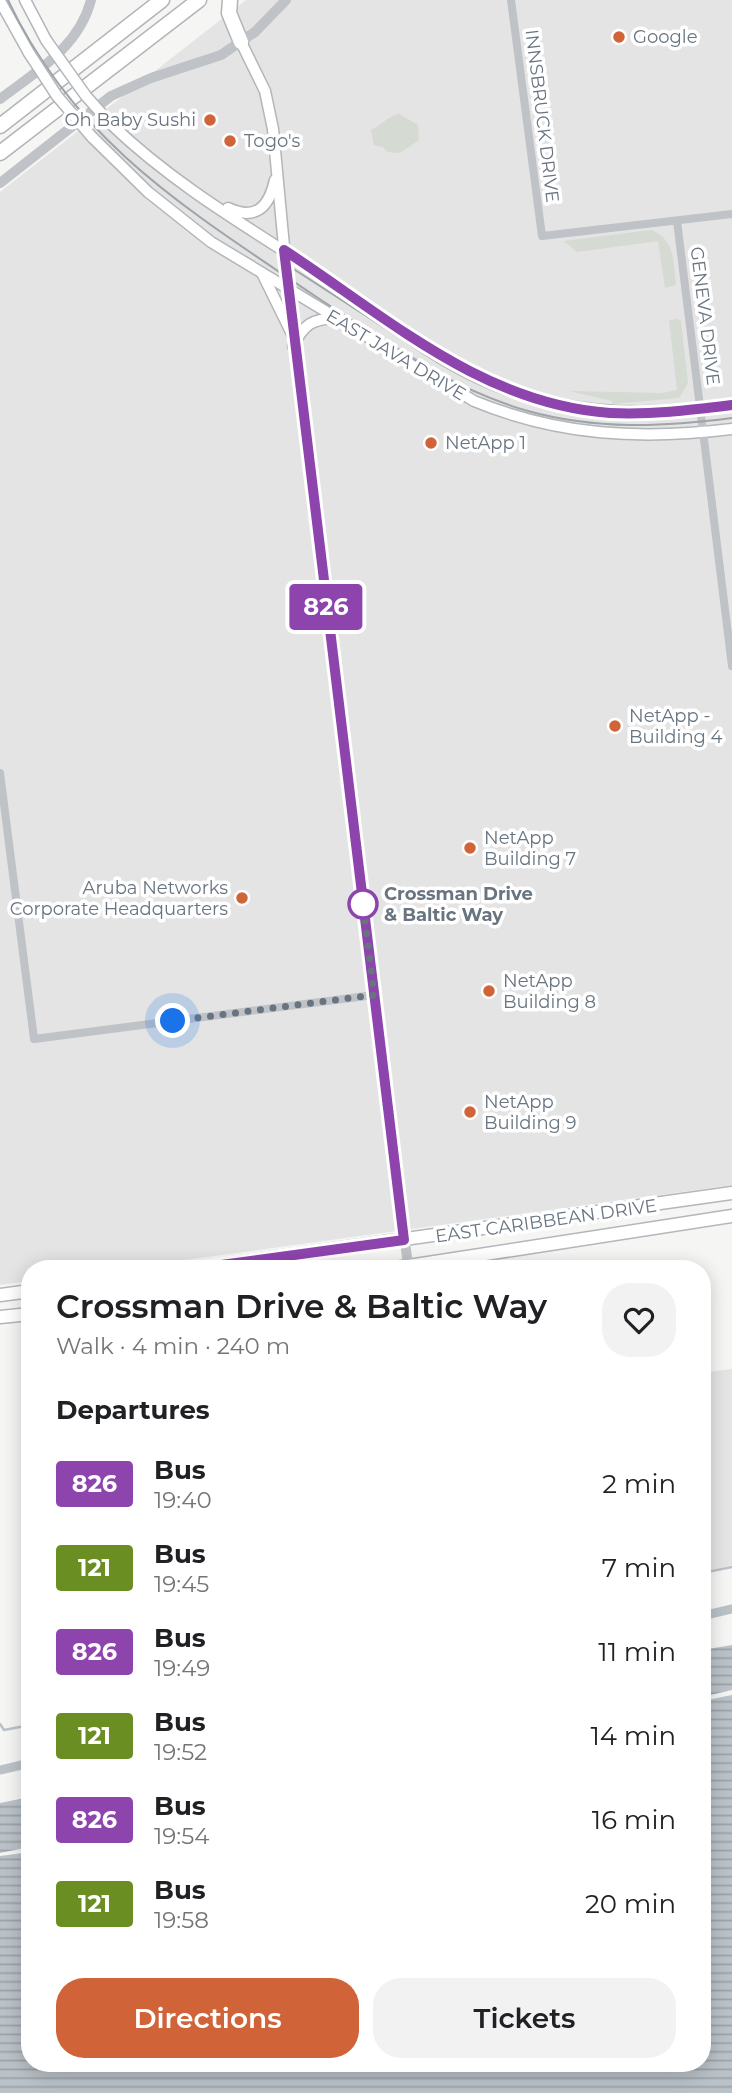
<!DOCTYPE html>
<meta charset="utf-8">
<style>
body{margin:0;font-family:Montserrat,sans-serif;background:#f2f2f2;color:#202124;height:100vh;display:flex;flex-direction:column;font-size:26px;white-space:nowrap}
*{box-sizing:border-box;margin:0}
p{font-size:23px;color:#757577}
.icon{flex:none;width:38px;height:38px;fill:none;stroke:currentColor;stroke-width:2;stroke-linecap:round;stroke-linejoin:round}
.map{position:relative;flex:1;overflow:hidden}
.panel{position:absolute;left:21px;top:1260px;width:690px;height:812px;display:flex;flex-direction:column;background:#fff;border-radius:28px;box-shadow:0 4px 18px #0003}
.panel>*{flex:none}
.badge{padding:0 14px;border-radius:5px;font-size:24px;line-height:46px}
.you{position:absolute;width:35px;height:35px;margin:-18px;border:5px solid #fff;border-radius:50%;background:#1a73e8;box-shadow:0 0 0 10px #1a73e833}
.map>.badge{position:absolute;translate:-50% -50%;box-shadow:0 0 0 4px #fff}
h2{padding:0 35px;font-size:26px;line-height:63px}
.round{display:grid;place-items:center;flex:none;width:74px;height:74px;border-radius:28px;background:#f2f2f2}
.headline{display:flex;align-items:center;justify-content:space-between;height:119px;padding:0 35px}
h1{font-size:33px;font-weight:600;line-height:52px}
.action{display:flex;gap:14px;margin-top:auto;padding:14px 35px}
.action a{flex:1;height:80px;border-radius:28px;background:#d06438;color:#fff;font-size:28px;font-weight:600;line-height:80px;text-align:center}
.action a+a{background:#f2f2f2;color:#202124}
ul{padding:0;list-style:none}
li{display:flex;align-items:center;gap:21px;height:84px;padding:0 35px}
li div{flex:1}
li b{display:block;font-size:26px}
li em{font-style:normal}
li .badge{min-width:77px;font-weight:700;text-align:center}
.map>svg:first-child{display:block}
</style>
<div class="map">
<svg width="732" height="2093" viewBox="0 0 732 2093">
<defs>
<pattern id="water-rules" width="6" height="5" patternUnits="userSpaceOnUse" patternTransform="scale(1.75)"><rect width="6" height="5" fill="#bac2c8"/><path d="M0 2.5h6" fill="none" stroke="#9ba2a8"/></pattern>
</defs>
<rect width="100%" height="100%" fill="#f5f5f3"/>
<!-- built -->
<g fill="#e3e4e3">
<path d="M 246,0 L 732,0 L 732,1185 L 119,1269 L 30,1269 L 30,1281 L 0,1285 L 0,192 Z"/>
<path d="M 732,1369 L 732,1565 L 702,1572 L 702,1373 Z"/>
</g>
<!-- green -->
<g fill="#d5dad2">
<path d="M 399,114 L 418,125 L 419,140 L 400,153 L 387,152 L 383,147 L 374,145 L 371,130 C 382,125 387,117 399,114 Z"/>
<path d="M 651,230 C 676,240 673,262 676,285 L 665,288 L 658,241 L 577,252 L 564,241 Z"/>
<path d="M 677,319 L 681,321 L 688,383 L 679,398 L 612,404 L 612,401 L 569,391 L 662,393 L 677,390 L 669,320 Z"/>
</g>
<!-- water -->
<g fill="url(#water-rules)">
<path d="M 732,1645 L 732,1690 L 702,1697 L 702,1650 Z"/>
<path d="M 732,1695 L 732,2093 L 0,2093 L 0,1856 L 30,1852 L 30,2063 L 702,2063 L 702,1701 Z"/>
<path d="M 30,1797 L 30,1847 L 0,1853 L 0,1803 Z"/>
</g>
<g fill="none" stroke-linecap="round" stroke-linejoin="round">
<!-- stream -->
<g stroke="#bac2c8" stroke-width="2.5">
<path d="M 702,1573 L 732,1567"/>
<path d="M 0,1724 L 4,1730 L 30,1725"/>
</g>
<!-- canal -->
<g stroke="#bac2c8" stroke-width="9">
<path d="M 702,1616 L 732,1609"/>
<path d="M 0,1770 L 30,1763"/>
</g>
<!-- secondary casing -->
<g stroke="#b2b6ba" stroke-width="13">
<g id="secondary">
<path d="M 25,0 L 46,40"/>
<path d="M 0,1 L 29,53"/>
<path d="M 241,42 L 265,91 L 273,129 L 288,289"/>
<path d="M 111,124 C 171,182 244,225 314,270 C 365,303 413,345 468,373 C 553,416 640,417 732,405"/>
<path d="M 92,137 L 148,192 L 211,242 L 474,401 C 559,436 641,440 732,429"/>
<path d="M 228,208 C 256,221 269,207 275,180"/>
<path d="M 262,273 L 292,334"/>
<path d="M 293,346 C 304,324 312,319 336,318"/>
</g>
</g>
<!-- primary casing -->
<g stroke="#b3b6ba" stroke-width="15">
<g id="primary">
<path d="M 192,1269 L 732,1193"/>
<path d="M 389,1269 L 732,1216"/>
<path d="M 0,1295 L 30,1291"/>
<path d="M 0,1317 L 30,1314"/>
</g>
</g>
<!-- motorway casing -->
<g stroke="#b2b5b8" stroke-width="17">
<g id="motorway">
<path d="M 230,0 L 229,13 L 241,42"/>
<path d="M 0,126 L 162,0"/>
<path d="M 0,153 L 199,0"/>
</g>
</g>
<!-- minor -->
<g stroke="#bfc2c6" stroke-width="8">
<path d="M 511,0 L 542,236 L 732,214"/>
<path d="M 677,221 L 732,666"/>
<path d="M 0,773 L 34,1039 L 374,995"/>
</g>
<!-- tertiary -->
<g stroke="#bfc2c6" stroke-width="10">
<path d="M 0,99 C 37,71 79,47 91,0"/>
<path d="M 0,183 L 111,96 L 151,78 L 221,55 L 255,32 L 286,0"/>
<path d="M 288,289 L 408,1266"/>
</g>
<!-- secondary -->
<use href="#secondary" stroke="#fff" stroke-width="10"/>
<!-- primary -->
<use href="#primary" stroke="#fff" stroke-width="12"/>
<!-- motorway -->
<use href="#motorway" stroke="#fff" stroke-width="14"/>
<!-- tram -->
<g stroke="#9fa4a9" stroke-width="2">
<path d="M 8,0 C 75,143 190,211 315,296 C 382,340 450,389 528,411 C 596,430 663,427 732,418"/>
<path d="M 292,268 L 439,363"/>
</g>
<!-- secondary-bridge casing -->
<g stroke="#b2b6ba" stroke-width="13" stroke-linecap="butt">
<g id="secondary-bridge">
<path d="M 46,40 L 86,96 L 111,124"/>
<path d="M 29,53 L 57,96 L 92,137"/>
</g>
</g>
<!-- secondary-bridge -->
<use href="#secondary-bridge" stroke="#fff" stroke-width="10"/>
</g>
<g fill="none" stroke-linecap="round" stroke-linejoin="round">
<!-- line casing -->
<g stroke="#fff" stroke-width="16">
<path id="line" d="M 192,1269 L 404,1240 L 284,250 C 387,317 482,404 610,413 C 651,415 691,410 732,405"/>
</g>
<!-- line -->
<use href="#line" stroke="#8e44ad" stroke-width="10"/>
<!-- walk -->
<path stroke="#687480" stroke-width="7" stroke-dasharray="0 12.6" d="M 173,1021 L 374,995 L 363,904"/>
</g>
<!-- markers -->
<g fill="#d06438" stroke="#fff" stroke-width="2.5">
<circle cx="619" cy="37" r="7"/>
<circle cx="210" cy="120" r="7"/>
<circle cx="230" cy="141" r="7"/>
<circle cx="431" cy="443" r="7"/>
<circle cx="615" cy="726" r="7"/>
<circle cx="470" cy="848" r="7"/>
<circle cx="242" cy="898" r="7"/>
<circle cx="489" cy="991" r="7"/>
<circle cx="470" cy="1112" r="7"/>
</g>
<circle fill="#fff" stroke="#8e44ad" stroke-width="3.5" cx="363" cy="904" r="14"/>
<g text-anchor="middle" stroke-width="7" stroke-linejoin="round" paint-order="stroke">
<!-- poi labels -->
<g font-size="18" fill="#687480" stroke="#fff" text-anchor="start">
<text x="633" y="43">Google</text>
<text x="196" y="126" text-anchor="end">Oh Baby Sushi</text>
<text x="244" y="147">Togo's</text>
<text x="445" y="449">NetApp 1</text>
<text x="629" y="722">NetApp -<tspan x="629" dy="21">Building 4</tspan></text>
<text x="484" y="844">NetApp<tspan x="484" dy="21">Building 7</tspan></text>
<text x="228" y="894" text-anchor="end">Aruba Networks<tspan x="228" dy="21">Corporate Headquarters</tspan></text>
<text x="503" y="987">NetApp<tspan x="503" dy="21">Building 8</tspan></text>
<text x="484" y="1108">NetApp<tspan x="484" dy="21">Building 9</tspan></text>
</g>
<!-- street labels -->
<g font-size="18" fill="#687480" stroke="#fff">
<text transform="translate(542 116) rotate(83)" y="6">INNSBRUCK DRIVE</text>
<text transform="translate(705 316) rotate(83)" y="6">GENEVA DRIVE</text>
<text transform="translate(396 355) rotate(31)" y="6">EAST JAVA DRIVE</text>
<text transform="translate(546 1221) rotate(-8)" y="6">EAST CARIBBEAN DRIVE</text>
</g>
<!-- stop labels -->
<g font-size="18" font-weight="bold" fill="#687480" stroke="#fff" text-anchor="start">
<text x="384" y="900">Crossman Drive<tspan x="384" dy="21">&amp; Baltic Way</tspan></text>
</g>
</g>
</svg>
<div class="you" style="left:173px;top:1021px"></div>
<b class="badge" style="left:326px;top:607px;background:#8e44ad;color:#fff">826</b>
<section class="panel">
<div class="headline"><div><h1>Crossman Drive &amp; Baltic Way</h1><p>Walk · 4 min · 240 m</p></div><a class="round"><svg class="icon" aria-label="heart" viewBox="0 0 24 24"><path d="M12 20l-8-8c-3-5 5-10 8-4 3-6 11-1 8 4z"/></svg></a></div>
<h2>Departures</h2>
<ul>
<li><span class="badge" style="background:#8e44ad;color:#fff">826</span><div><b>Bus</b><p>19:40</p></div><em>2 min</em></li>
<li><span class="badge" style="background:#6b8e23;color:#fff">121</span><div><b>Bus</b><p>19:45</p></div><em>7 min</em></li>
<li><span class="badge" style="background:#8e44ad;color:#fff">826</span><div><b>Bus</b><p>19:49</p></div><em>11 min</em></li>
<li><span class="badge" style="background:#6b8e23;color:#fff">121</span><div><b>Bus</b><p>19:52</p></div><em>14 min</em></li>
<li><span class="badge" style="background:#8e44ad;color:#fff">826</span><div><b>Bus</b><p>19:54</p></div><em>16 min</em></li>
<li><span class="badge" style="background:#6b8e23;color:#fff">121</span><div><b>Bus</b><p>19:58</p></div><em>20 min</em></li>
</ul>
<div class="action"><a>Directions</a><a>Tickets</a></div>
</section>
</div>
